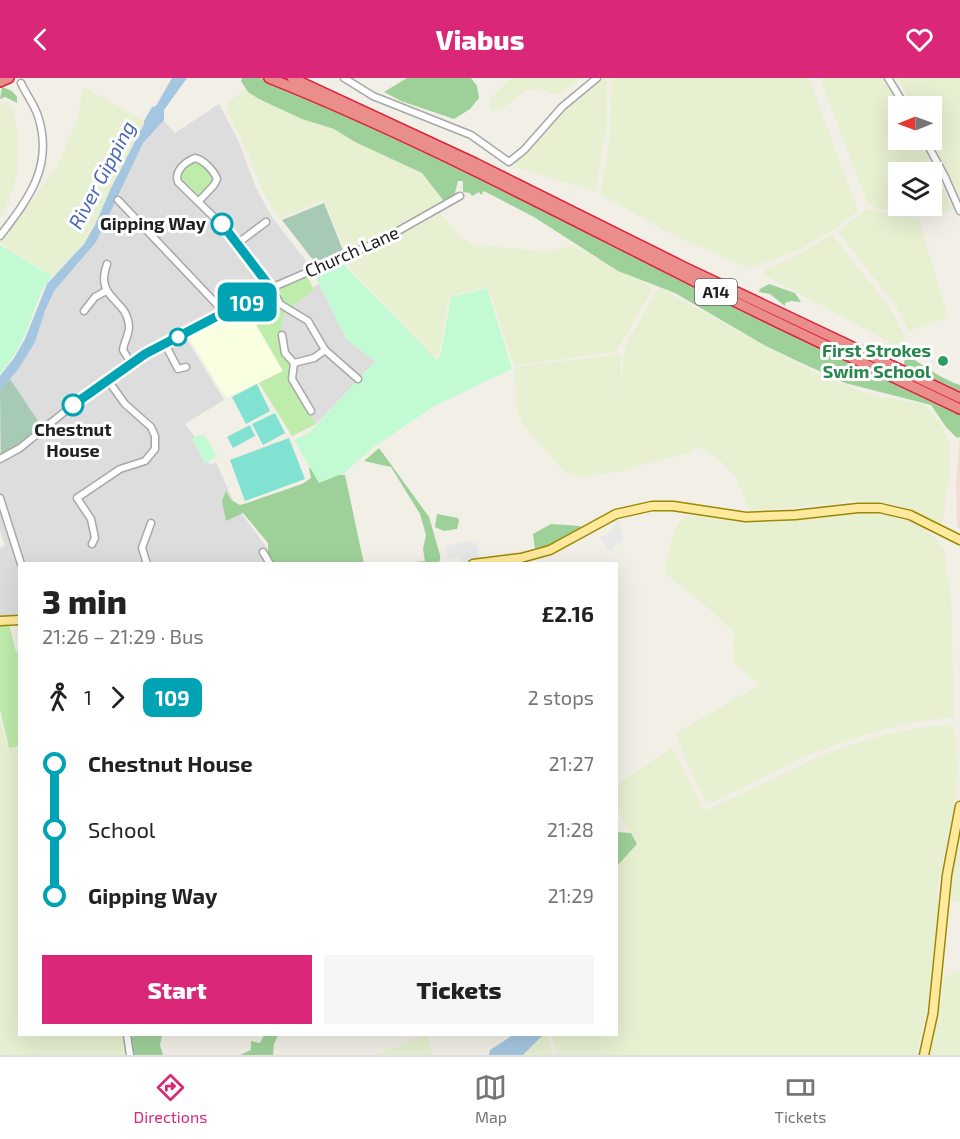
<!DOCTYPE html>
<meta charset="utf-8">
<style>
body{margin:0;font-family:"Exo 2",sans-serif;background:#f6f6f6;color:#222;height:100vh;display:flex;flex-direction:column;font-size:22px;white-space:nowrap}
*{box-sizing:border-box;margin:0}
p{font-size:20px;color:#767676}
.icon{flex:none;width:33px;height:33px;fill:none;stroke:currentColor;stroke-width:2;stroke-linecap:round;stroke-linejoin:round}
.map{position:relative;flex:1;overflow:hidden}
.drawer{position:absolute;left:18px;top:484px;width:600px;height:474px;display:flex;flex-direction:column;background:#fff;border-radius:0px;box-shadow:0 6px 24px #0002}
.drawer>*{flex:none}
.badge{padding:0 12px;border-radius:9px;font-size:21px;line-height:39px}
.needle{width:39px;rotate:269deg}
.fabs{position:absolute;left:888px;top:18px;display:grid;gap:12px}
.fabs a{display:grid;place-items:center;width:54px;height:54px;border-radius:0px;background:#fff;box-shadow:0 6px 24px #0002;font-size:30px}
.map>.badge{position:absolute;translate:-50% -50%;box-shadow:0 0 0 3px #fff}
.legs{display:flex;align-items:center;gap:9px;height:66px;padding:0 24px;font-size:20px}
.legs p{margin-inline-start:auto}
.overview{display:flex;align-items:center;justify-content:space-between;height:102px;padding:0 24px}
h1{font-size:33px;font-weight:800;line-height:45px}
.primary-button{display:flex;gap:12px;margin-top:auto;padding:12px 24px}
.primary-button a{flex:1;height:69px;border-radius:0px;background:#db2777;color:#fff;font-size:24px;font-weight:800;line-height:69px;text-align:center}
.primary-button a+a{background:#f6f6f6;color:#222}
ul{padding:0 24px;list-style:none}
li{display:flex;align-items:center;gap:21px;height:66px;font-size:22px}
li i{display:grid;place-items:center;width:9px;height:100%;margin:0 8px;background:currentColor}
li i::after{content:'';width:15px;height:15px;margin:-8px;border:4px solid;border-radius:50%;background:#fff}
li p{margin-inline-start:auto}
li:first-child i{background:linear-gradient(#0000 50%,currentColor 0)}
li:last-child i{background:linear-gradient(currentColor 50%,#0000 0)}
header{display:flex;justify-content:space-between;align-items:center;height:78px;padding:0 24px;background:#db2777;color:#fff;font-size:27px;font-weight:800}
.tabs{display:flex;justify-content:space-around;align-items:center;height:84px;border-top:2px solid #e0e0e0;background:#fff;font-size:16px;color:#767676}
.tabs a{display:grid;justify-items:center;gap:3px}
.tabs .current{color:#db2777}
.map>svg:first-child{display:block}
</style>
<header><svg class="icon" aria-label="back" viewBox="0 0 24 24"><path d="M15 5l-7 7 7 7"/></svg>Viabus<svg class="icon" aria-label="heart" viewBox="0 0 24 24"><path d="M12 20l-8-8c-3-5 5-10 8-4 3-6 11-1 8 4z"/></svg></header>
<div class="map">
<svg width="960" height="977" viewBox="0 0 960 977">
<rect width="100%" height="100%" fill="#f1efe6"/>
<!-- residential -->
<g fill="#dedddd">
<path d="M 219,26 L 238,62 L 256,110 L 272,139 L 311,189 L 183,255 L 224,322 L 185,346 L 197,362 L 210,387 L 216,384 L 235,427 L 265,467 L 276,486 L 20,486 L 19,537 L 0,539 L 0,470 L 5,468 L 0,452 L 0,308 L 30,272 L 52,216 L 96,160 L 147,56 L 161,40 L 175,55 Z"/>
<path d="M 319,206 L 346,261 L 376,283 L 316,346 L 290,302 L 280,256 L 285,234 L 314,212 L 313,209 Z"/>
</g>
<!-- commercial -->
<path fill="#f2dcd5" d="M 960,360 L 960,451 L 957,448 L 956,404 Z"/>
<!-- education -->
<path fill="#f9ffe1" d="M 245,227 L 283,293 L 226,320 L 188,259 Z"/>
<!-- farmland -->
<g fill="#e7f0d1" fill-rule="evenodd">
<path d="M 510,0 L 582,0 L 559,16 L 552,16 L 542,11 L 525,12 L 502,31 L 491,32 L 489,27 L 491,21 Z"/>
<path d="M 612,0 L 809,0 L 858,133 L 833,152 L 800,171 L 749,190 L 673,157 L 602,117 L 601,114 L 610,60 Z"/>
<path d="M 820,0 L 882,0 L 899,28 L 898,62 L 919,62 L 953,131 L 940,136 L 920,138 L 879,131 L 868,126 ZM 898,94 L 932,94 L 932,128 L 898,128 Z"/>
<path d="M 898,0 L 960,0 L 960,118 L 931,62 L 932,28 L 913,28 Z"/>
<path d="M 603,1 L 605,1 L 607,5 L 607,45 L 595,113 L 515,89 L 517,83 L 558,36 L 592,6 Z"/>
<path d="M 83,9 L 144,43 L 144,46 L 111,110 L 95,147 L 81,169 L 53,198 L 0,165 L 58,87 L 78,40 Z"/>
<path d="M 246,10 L 259,21 L 302,41 L 334,51 L 355,64 L 422,95 L 444,124 L 397,152 L 346,174 L 324,122 L 279,141 L 264,116 L 249,78 L 228,34 L 228,25 Z"/>
<path d="M 4,24 L 8,24 L 14,34 L 18,61 L 17,95 L 10,120 L 0,140 L 0,25 Z"/>
<path d="M 867,131 L 919,142 L 948,239 L 909,253 L 896,228 L 838,153 Z"/>
<path d="M 441,136 L 460,159 L 472,166 L 545,174 L 573,167 L 653,210 L 616,274 L 516,287 L 512,282 L 488,208 L 449,218 L 439,275 L 434,278 L 354,195 L 349,189 L 348,184 L 349,180 Z"/>
<path d="M 832,157 L 890,230 L 904,257 L 904,264 L 899,269 L 765,197 L 765,192 L 801,175 Z"/>
<path d="M 659,210 L 814,294 L 873,318 L 923,326 L 931,333 L 943,350 L 949,366 L 949,400 L 942,448 L 917,434 L 897,427 L 879,424 L 858,423 L 750,433 L 735,398 L 721,383 L 698,368 L 690,374 L 621,393 L 581,399 L 566,395 L 523,347 L 516,328 L 515,289 L 621,276 L 621,320 L 624,274 L 629,261 Z"/>
<path d="M 864,432 L 903,440 L 922,450 L 936,460 L 944,472 L 951,521 L 954,639 L 912,644 L 856,659 L 805,678 L 711,725 L 707,724 L 694,701 L 676,655 L 760,607 L 736,586 L 733,581 L 734,554 L 705,527 L 668,498 L 665,491 L 671,464 L 677,448 L 680,443 L 686,439 L 696,438 L 741,442 Z"/>
<path d="M 0,642 L 7,671 L 19,669 L 20,957 L 127,957 L 130,977 L 0,977 Z"/>
<path d="M 952,647 L 955,650 L 957,691 L 956,717 L 937,811 L 938,830 L 929,924 L 916,977 L 557,977 L 552,957 L 616,957 L 617,788 L 637,766 L 617,731 L 617,706 L 672,670 L 704,733 L 832,673 L 884,657 L 931,648 Z"/>
<path d="M 960,764 L 960,825 L 952,823 L 951,799 Z"/>
<path d="M 960,893 L 960,977 L 927,977 L 941,919 L 944,899 Z"/>
<path d="M 424,957 L 428,957 L 432,977 L 376,977 Z"/>
<path d="M 541,957 L 548,957 L 553,977 L 522,977 Z"/>
</g>
<!-- grass -->
<g fill="#bdecab">
<path d="M 192,83 L 199,83 L 215,101 L 201,117 L 197,117 L 189,112 L 192,110 L 187,105 L 184,108 L 181,104 L 179,96 Z"/>
<path d="M 306,195 L 314,212 L 290,230 L 282,224 L 276,212 Z"/>
<path d="M 269,214 L 278,227 L 285,233 L 280,256 L 290,285 L 290,302 L 316,346 L 292,358 L 259,305 L 283,293 L 245,227 Z"/>
<path d="M 9,546 L 16,574 L 19,573 L 19,668 L 9,670 L 0,631 L 0,547 Z"/>
</g>
<!-- forest -->
<g fill="#9ed199">
<path d="M 242,0 L 262,0 L 437,78 L 960,334 L 960,359 L 957,360 L 946,349 L 931,327 L 845,305 L 795,282 L 764,267 L 675,215 L 618,193 L 534,139 L 484,113 L 481,117 L 479,114 L 472,118 L 470,115 L 463,114 L 463,103 L 458,103 L 453,123 L 446,126 L 422,95 L 355,64 L 334,51 L 302,41 L 259,21 L 248,14 L 241,3 Z"/>
<path d="M 407,0 L 471,0 L 477,8 L 479,20 L 470,31 L 454,41 L 401,23 L 384,14 Z"/>
<path d="M 2,9 L 12,13 L 17,19 L 17,25 L 5,19 L 0,21 Z"/>
<path d="M 769,206 L 795,215 L 801,224 L 791,223 L 785,225 L 785,228 L 770,216 L 759,214 L 760,211 Z"/>
<path d="M 907,277 C 923,287 943,302 960,307 L 960,313 L 904,287 L 905,278 Z"/>
<path d="M 379,370 L 429,439 L 440,477 L 440,482 L 438,486 L 395,486 L 425,483 L 423,471 L 426,457 L 420,436 L 391,389 L 364,383 Z"/>
<path d="M 313,389 L 325,396 L 345,397 L 364,486 L 273,486 L 268,475 L 268,465 L 243,435 L 226,443 L 222,423 L 226,413 L 231,422 L 240,427 L 247,425 L 302,406 L 311,400 L 309,390 Z"/>
<path d="M 437,436 L 458,440 L 459,443 L 457,451 L 444,453 L 435,449 Z"/>
<path d="M 551,446 L 580,448 L 582,451 L 553,467 L 535,471 L 533,456 Z"/>
<path d="M 617,754 L 631,755 L 637,766 L 617,788 Z"/>
<path d="M 136,957 L 170,957 L 162,958 L 160,967 L 163,977 L 130,977 L 127,961 Z"/>
<path d="M 264,957 L 278,957 L 274,966 L 273,977 L 240,977 L 251,972 L 251,963 L 260,965 Z"/>
</g>
<!-- cemetery -->
<g fill="#a6cab3">
<path d="M 324,125 L 345,177 L 317,187 L 282,142 Z"/>
<path d="M 10,301 L 42,349 L 16,371 L 1,377 L 0,313 Z"/>
</g>
<!-- park -->
<g fill="#c2fbd3">
<path d="M 0,167 L 52,198 C 41,210 37,226 31,241 C 24,261 14,280 0,296 Z"/>
<path d="M 340,183 L 436,281 L 440,279 L 451,219 L 487,210 L 512,291 L 434,328 L 374,369 L 344,395 L 319,405 L 294,362 L 309,355 L 375,283 L 346,261 L 313,194 Z"/>
<path d="M 198,357 L 205,358 L 217,378 L 205,386 L 192,361 Z"/>
</g>
<!-- pitch -->
<g fill="#82e2d1">
<path d="M 257,306 L 270,333 L 246,346 L 232,319 Z"/>
<path d="M 275,335 L 285,355 L 263,367 L 252,346 Z"/>
<path d="M 250,347 L 255,358 L 233,370 L 227,359 Z"/>
<path d="M 289,360 L 305,401 L 245,423 L 230,382 Z"/>
</g>
<!-- parking -->
<g fill="#e8e8e8">
<path d="M 619,439 L 621,457 L 624,461 L 610,473 L 599,459 L 607,457 L 616,446 L 613,440 Z"/>
<path d="M 473,463 L 474,466 L 477,465 L 479,482 L 461,484 L 460,479 L 448,481 L 446,470 L 448,467 Z"/>
</g>
<!-- water -->
<g fill="#a5c6e0">
<path d="M 172,0 L 187,0 L 164,32 L 164,42 L 143,65 L 96,164 L 54,213 L 45,233 L 35,264 L 19,290 L 0,313 L 0,298 L 14,280 L 25,261 L 47,206 L 84,166 L 95,147 L 111,110 L 144,46 L 144,43 L 152,29 L 156,28 Z"/>
<path d="M 513,957 L 543,957 L 523,977 L 489,977 L 490,972 Z"/>
</g>
<g fill="none" stroke-linecap="round" stroke-linejoin="round">
<!-- minor casing -->
<g stroke="#a7a7a7" stroke-width="9">
<g id="minor">
<path d="M 344,0 L 373,18 L 471,57 L 509,84 L 524,72 L 562,29 L 597,0"/>
<path d="M 888,0 L 905,28"/>
<path d="M 925,62 L 945,99 L 960,133"/>
<path d="M 118,122 L 225,235"/>
<path d="M 199,123 L 214,107 L 217,101 C 214,93 204,82 195,80 C 185,84 174,93 178,104 L 229,154 L 268,204 L 280,226 L 308,243 L 325,272 L 358,301"/>
<path d="M 0,158 C 29,120 54,88 38,38 C 34,26 26,16 21,5"/>
<path d="M 238,165 L 266,144"/>
<path d="M 107,186 C 94,222 128,220 129,249 C 129,257 124,264 123,272 L 131,285"/>
<path d="M 84,233 L 95,219 L 106,213"/>
<path d="M 282,257 L 285,275 L 294,285 L 314,280 L 325,272"/>
<path d="M 165,266 L 178,291 L 186,289"/>
<path d="M 294,285 L 292,301 L 311,333"/>
<path d="M 0,381 L 20,370 L 79,322 L 145,276 L 271,210 L 382,162 L 460,118"/>
<path d="M 0,420 L 21,486"/>
<path d="M 92,466 L 95,460 L 91,441 L 77,420 L 120,391 L 145,383 L 155,371 L 155,358 L 151,349 L 125,326 L 107,301"/>
<path d="M 263,474 L 270,486"/>
<path d="M 147,486 L 142,470 L 151,445"/>
<path d="M 127,957 L 130,977"/>
</g>
</g>
<!-- major casing -->
<g stroke="#9c8900" stroke-width="11">
<g id="major">
<path d="M 473,486 L 521,480 L 550,472 L 616,436 L 652,428 L 673,428 L 746,439 L 795,437 L 858,430 L 880,430 L 910,437 L 960,462"/>
<path d="M 0,543 L 20,542"/>
<path d="M 924,977 L 933,936 L 947,797 L 960,728"/>
</g>
</g>
<!-- highway casing -->
<g stroke="#e1203a" stroke-width="12">
<g id="highway">
<path d="M 269,0 C 409,56 543,127 678,195 C 771,243 866,286 960,331"/>
<path d="M 292,0 L 475,85 L 686,190 L 960,320"/>
<path d="M 0,4 L 9,0"/>
</g>
</g>
<!-- minor -->
<use href="#minor" stroke="#fff" stroke-width="6"/>
<!-- major -->
<use href="#major" stroke="#ffe99d" stroke-width="8"/>
<!-- highway -->
<use href="#highway" stroke="#ea8e8b" stroke-width="9"/>
</g>
<g fill="none" stroke-linecap="round" stroke-linejoin="round">
<!-- line-1 casing -->
<g stroke="#fff" stroke-width="14">
<path id="line-1" d="M 73,327 L 145,276 L 271,210 L 222,146"/>
</g>
<!-- line-1 -->
<use href="#line-1" stroke="#00a3b4" stroke-width="9"/>
</g>
<!-- markers -->
<g fill="#fff" stroke="#00a3b4" stroke-width="3">
<circle cx="222" cy="146" r="10"/>
<circle cx="178" cy="259" r="8"/>
<circle cx="73" cy="327" r="10"/>
</g>
<circle fill="#2e9e5b" stroke="#fff" stroke-width="2" cx="943" cy="283" r="6"/>
<g text-anchor="middle" stroke-width="6" stroke-linejoin="round" paint-order="stroke">
<!-- shield labels -->
<rect fill="#fff" stroke="#636363" stroke-width="1.5" x="695" y="201" width="42" height="26" rx="4.5"/>
<g font-size="16" font-weight="bold" fill="#202020">
<text x="716" y="220">A14</text>
</g>
<!-- stop labels -->
<g font-size="18" font-weight="bold" fill="#202020" stroke="#fff" text-anchor="end">
<text x="206" y="152">Gipping Way</text>
<text x="73" y="358" text-anchor="middle">Chestnut<tspan x="73" dy="21">House</tspan></text>
</g>
<!-- street labels -->
<g font-size="18" fill="#202020" stroke="#fff">
<text transform="translate(352 174) rotate(-24)" y="6">Church Lane</text>
</g>
<!-- leisure labels -->
<g font-size="18" font-weight="bold" fill="#27864d" stroke="#fff" text-anchor="end">
<text x="931" y="279">First Strokes<tspan x="931" dy="21">Swim School</tspan></text>
</g>
<!-- water labels -->
<g font-size="20" font-style="italic" fill="#4867b4" stroke="#fff">
<text transform="translate(102 97) rotate(-62)" y="7">River Gipping</text>
</g>
</g>
</svg>
<div class="fabs">
<a><svg class="needle" viewBox="-14 -14 28 28"><path d="M0-13l5 13h-10z" fill="#e53935"/><path d="M0 13l5-13h-10z" fill="#767676"/></svg></a>
<a><svg class="icon" aria-label="layers" viewBox="0 0 24 24"><path d="M12 4l9 5-9 5-9-5zM3 14l9 5 9-5"/></svg></a>
</div>
<b class="badge" style="left:247px;top:224px;background:#00a3b4;color:#fff">109</b>
<section class="drawer">
<div class="overview"><div><h1>3 min</h1><p>21:26 – 21:29 · Bus</p></div><b>£2.16</b></div>
<div class="legs"><svg class="icon" aria-label="walk" viewBox="0 0 24 24"><circle cx="13" cy="4" r="2"/><path d="M13 8l-2 6 4 7M11 14l-3 7M7 12l3-4h3l4 4"/></svg>1<svg class="icon" aria-label="forward" viewBox="0 0 24 24"><path d="M9 5l7 7-7 7"/></svg><b class="badge" style="background:#00a3b4;color:#fff">109</b><p>2 stops</p></div>
<ul>
<li><i style="color:#00a3b4"></i><b>Chestnut House</b><p>21:27</p></li>
<li><i style="color:#00a3b4"></i><span>School</span><p>21:28</p></li>
<li><i style="color:#00a3b4"></i><b>Gipping Way</b><p>21:29</p></li>
</ul>
<div class="primary-button"><a>Start</a><a>Tickets</a></div>
</section>
</div>
<nav class="tabs">
<a class="current"><svg class="icon" aria-label="directions" viewBox="0 0 24 24"><path d="M12 3l9 9-9 9-9-9zM9 14v-3h6M13 9l2 2-2 2"/></svg>Directions</a>
<a><svg class="icon" aria-label="map" viewBox="0 0 24 24"><path d="M3 6l6-2 6 2 6-2v14l-6 2-6-2-6 2zM9 4v14M15 6v14"/></svg>Map</a>
<a><svg class="icon" aria-label="tickets" viewBox="0 0 24 24"><path d="M3 7h18v10H3zM15 7v10"/></svg>Tickets</a>
</nav>
